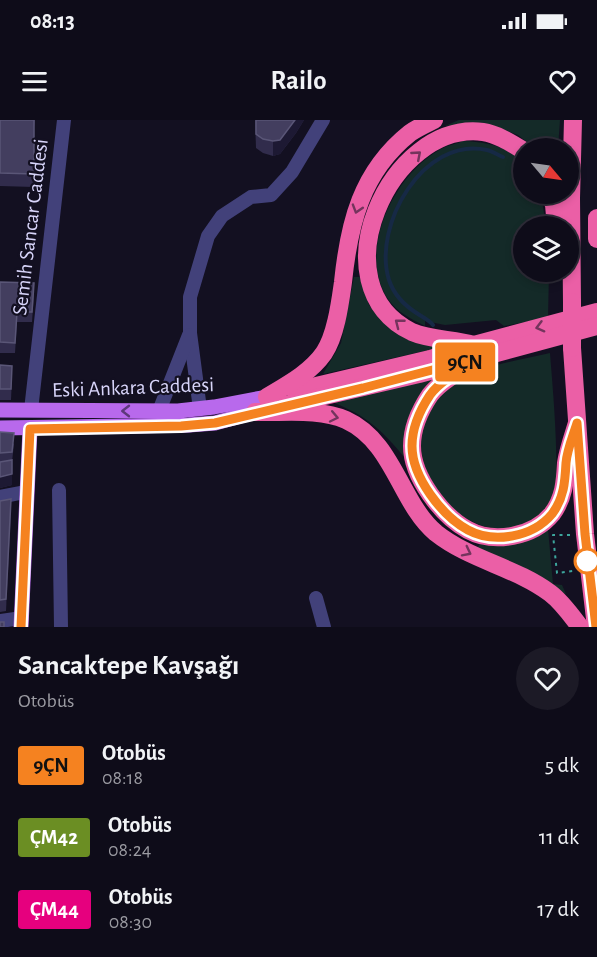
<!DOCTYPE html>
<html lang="tr">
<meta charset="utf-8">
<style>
body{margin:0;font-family:"Alegreya Sans",sans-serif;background:#1c1a26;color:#f1f3f6;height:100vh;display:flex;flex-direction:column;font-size:22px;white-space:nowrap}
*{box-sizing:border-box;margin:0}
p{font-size:20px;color:#9b9ba2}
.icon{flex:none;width:33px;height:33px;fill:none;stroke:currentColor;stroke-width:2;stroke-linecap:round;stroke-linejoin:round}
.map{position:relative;height:507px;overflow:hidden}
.details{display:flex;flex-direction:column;background:#0e0c19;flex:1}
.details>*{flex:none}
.badge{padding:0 12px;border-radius:4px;font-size:21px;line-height:39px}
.needle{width:39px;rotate:119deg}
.tools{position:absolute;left:513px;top:18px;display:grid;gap:12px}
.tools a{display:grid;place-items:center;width:66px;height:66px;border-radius:50%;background:#0e0c19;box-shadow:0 3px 9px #0003,0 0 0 2px #2e2c38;font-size:30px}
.map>.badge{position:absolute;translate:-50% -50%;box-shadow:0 0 0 3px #fff}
.round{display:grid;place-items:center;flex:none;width:63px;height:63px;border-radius:32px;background:#1c1a26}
.summary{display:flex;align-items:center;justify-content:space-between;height:102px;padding:0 18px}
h1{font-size:28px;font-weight:700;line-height:45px}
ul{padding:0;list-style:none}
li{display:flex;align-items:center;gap:18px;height:72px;padding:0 18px}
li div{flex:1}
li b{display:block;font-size:22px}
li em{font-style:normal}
li .badge{min-width:66px;font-weight:700;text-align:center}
.status{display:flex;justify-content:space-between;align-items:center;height:42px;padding:0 30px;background:#0e0c19;direction:ltr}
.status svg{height:16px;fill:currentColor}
header{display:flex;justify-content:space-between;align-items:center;height:78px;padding:0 18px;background:#0e0c19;font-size:27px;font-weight:700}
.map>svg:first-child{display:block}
</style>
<div class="status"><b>08:13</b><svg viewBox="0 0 49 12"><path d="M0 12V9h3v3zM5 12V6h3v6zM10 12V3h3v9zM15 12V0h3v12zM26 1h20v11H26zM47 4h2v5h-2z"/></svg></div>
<header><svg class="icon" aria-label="menu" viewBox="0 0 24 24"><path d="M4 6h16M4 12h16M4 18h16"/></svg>Railo<svg class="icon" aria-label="heart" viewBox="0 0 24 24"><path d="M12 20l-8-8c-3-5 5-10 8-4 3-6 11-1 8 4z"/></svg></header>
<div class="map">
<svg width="597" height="507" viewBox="0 0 597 507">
<rect width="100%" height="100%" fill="#131021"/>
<!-- green -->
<g fill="#142a28">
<path d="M 459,0 L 560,0 L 558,28 L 534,28 L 518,15 L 494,6 L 473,3 L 445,6 Z"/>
<path d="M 463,21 C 487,22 507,26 523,43 L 524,74 L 541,74 L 546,106 L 524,106 L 524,152 L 549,152 L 548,198 L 504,206 L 496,200 L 445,205 L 425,201 L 425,206 C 411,199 397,192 388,179 C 356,131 395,53 441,29 C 448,25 456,24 463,21 Z"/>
<path d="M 354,157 L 360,157 L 369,185 L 383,200 L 442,227 L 323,254 L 341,223 Z"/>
<path d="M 550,233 C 552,260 562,363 552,383 C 546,393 537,397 527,402 C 477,429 418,369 421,319 C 421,308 426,299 431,289 C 435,281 440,273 447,268 C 475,246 517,241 550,233 Z"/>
<path d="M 439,256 C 407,287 408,295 405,338 C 381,309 367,296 332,282 Z"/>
<path d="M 548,409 L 553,464 L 562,465 L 566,474 L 477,429 L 480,423 C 506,423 525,425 548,409 Z"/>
</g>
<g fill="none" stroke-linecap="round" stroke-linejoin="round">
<!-- stream -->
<path stroke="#162945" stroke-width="4" d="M 433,205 C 429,200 424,198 418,194 C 405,186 394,175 389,160 C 372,106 423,16 487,30 C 492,31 498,35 503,37"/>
<!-- path -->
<path stroke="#3da69d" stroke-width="2" stroke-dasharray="3 4.5" stroke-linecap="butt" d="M 570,415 L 553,415 L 557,453 L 573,451"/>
<!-- minor -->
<g stroke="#42417a" stroke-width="14">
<path d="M 200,289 L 190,213 L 190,177 L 208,116 L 222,96 L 251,77 L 271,75 L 292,52 L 323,0"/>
<path d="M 31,290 L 64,0"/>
<path d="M 159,291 L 189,215"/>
<path d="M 59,370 L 61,507"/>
<path d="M 0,377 L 25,372"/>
<path d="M 316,478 L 324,507"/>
<path d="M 0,501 L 22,498"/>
</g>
<!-- major -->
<g stroke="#b869ec" stroke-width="15">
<path d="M 0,290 L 178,291 L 214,287 L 267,277"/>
<path d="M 0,308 L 189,305 L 215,303 L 255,292"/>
<path d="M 21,507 L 30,309"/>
</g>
<!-- highway -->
<g stroke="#eb5fa6" stroke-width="18">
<path d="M 550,74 L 554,85 L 556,106"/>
<path d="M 597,98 L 597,119"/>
<path d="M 572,182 L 571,78 L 573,0"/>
<path d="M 474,225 C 454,219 430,220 412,212 C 316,166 390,0 483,12 C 497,14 511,23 524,31"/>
<path d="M 572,228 L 585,414 L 596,507"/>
<path d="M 486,236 C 468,247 443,258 430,275 C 420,290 412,308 412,326 C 412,357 442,396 468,410 C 494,424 533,417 552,394 C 564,378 565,362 566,343 C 568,330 573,316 577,303"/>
<path d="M 295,271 L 430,239 L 474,225 L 597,192"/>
<path d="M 267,277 C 287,265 310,253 324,233 C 336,215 340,183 343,162 C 349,104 361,52 410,13 C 417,8 426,4 434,0"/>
<path d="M 286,285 L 419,254 L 597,206"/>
<path d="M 255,292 C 283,293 319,288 346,300 C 394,322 400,383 436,413 C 470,440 515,447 550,473 C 562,482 571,495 580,507"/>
</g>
<!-- highway-bridge -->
<path stroke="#eb5fa6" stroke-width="18" d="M 572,182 L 572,228"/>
</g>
<!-- wall -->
<g fill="#312c4c">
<path d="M 0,0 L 35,0 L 33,15 L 34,67 L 0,66 Z"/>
<path d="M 255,0 L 304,0 L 296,13 L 280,34 L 273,36 L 263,33 L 256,28 Z"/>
<path d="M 0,162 L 34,174 L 32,202 L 17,202 L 15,233 L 0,233 Z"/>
<path d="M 0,245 L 12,257 L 11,280 L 0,280 Z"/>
<path d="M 0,312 L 14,324 L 12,342 L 12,365 L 0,368 Z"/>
<path d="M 0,381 L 11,391 L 6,491 L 0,492 Z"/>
</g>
<!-- shaded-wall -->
<g fill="#1d1933">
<path d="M 295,0 L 304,0 L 296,13 L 280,34 L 273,36 L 273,21 Z"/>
<path d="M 12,246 L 12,257 L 11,280 L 11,269 Z"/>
<path d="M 12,354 L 12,365 L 0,368 L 0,357 Z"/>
<path d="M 11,379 L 11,391 L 6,491 L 6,479 Z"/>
</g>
<!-- building -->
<g fill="#433e5f" stroke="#5a5677" stroke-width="1.5">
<path d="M 0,0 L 34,0 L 34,54 L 0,53 Z"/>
<path d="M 256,0 L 295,0 L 280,20 L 273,21 L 263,19 L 256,14 Z"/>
<path d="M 0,162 L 34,163 L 32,192 L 17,192 L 15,223 L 0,222 Z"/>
<path d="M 0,245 L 12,246 L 11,269 L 0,269 Z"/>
<path d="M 0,312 L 14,313 L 12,332 L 0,333 Z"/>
<path d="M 12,340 L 12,354 L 0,357 L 0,342 Z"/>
<path d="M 11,379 L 6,479 L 0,480 L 0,381 Z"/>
<rect x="0" y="502" width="4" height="5"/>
</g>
<!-- one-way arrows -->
<defs><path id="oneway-chevron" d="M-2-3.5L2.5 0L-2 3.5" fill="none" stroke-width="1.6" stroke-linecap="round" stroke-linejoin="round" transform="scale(1.5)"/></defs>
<g stroke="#74345d">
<use href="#oneway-chevron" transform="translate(417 35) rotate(-41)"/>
<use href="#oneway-chevron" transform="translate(357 89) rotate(107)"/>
<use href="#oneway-chevron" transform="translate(399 203) rotate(-142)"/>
<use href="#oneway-chevron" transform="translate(540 207) rotate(165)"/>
<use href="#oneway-chevron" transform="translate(334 297) rotate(12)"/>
<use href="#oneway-chevron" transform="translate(467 432) rotate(27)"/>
</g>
<use stroke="#5d387c" href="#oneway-chevron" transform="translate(126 291) rotate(-180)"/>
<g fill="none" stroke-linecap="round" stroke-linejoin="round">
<!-- line casing -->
<g stroke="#fff" stroke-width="14">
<path id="line" d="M 21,507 L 30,309 L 181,306 L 215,303 L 363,268 L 486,236 C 468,247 442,258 430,275 C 420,290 412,308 412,326 C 412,357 442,396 468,410 C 494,424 533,417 552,394 C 564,378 565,362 566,343 C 567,330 573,316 577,303 L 585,414 L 596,507"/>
</g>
<!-- line -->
<use href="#line" stroke="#f58220" stroke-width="9"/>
</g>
<!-- markers -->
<circle fill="#fff" stroke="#f58220" stroke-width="3" cx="587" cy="441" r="12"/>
<g text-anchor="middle" stroke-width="4.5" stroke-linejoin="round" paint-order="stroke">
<!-- street labels -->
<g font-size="21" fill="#d8d5fa" stroke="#131021">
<text transform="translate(30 107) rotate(-83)" y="7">Semih Sancar Caddesi</text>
<text transform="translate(133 267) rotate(-2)" y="7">Eski Ankara Caddesi</text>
</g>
</g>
</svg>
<div class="tools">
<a><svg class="needle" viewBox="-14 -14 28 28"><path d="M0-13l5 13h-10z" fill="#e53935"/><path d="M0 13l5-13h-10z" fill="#9b9ba2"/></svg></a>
<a><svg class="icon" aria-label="layers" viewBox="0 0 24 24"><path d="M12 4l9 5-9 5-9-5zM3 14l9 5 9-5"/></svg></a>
</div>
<b class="badge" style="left:465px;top:242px;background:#f58220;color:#111">9ÇN</b>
</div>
<section class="details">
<div class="summary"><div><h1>Sancaktepe Kavşağı</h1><p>Otobüs</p></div><a class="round"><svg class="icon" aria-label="heart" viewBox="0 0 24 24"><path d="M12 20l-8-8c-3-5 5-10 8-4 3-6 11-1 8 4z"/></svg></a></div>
<ul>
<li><span class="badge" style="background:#f58220;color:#111">9ÇN</span><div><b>Otobüs</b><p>08:18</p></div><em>5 dk</em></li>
<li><span class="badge" style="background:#6b8e23;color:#fff">ÇM42</span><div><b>Otobüs</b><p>08:24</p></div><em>11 dk</em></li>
<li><span class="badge" style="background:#e6007e;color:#fff">ÇM44</span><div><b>Otobüs</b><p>08:30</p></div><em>17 dk</em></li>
</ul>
</section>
